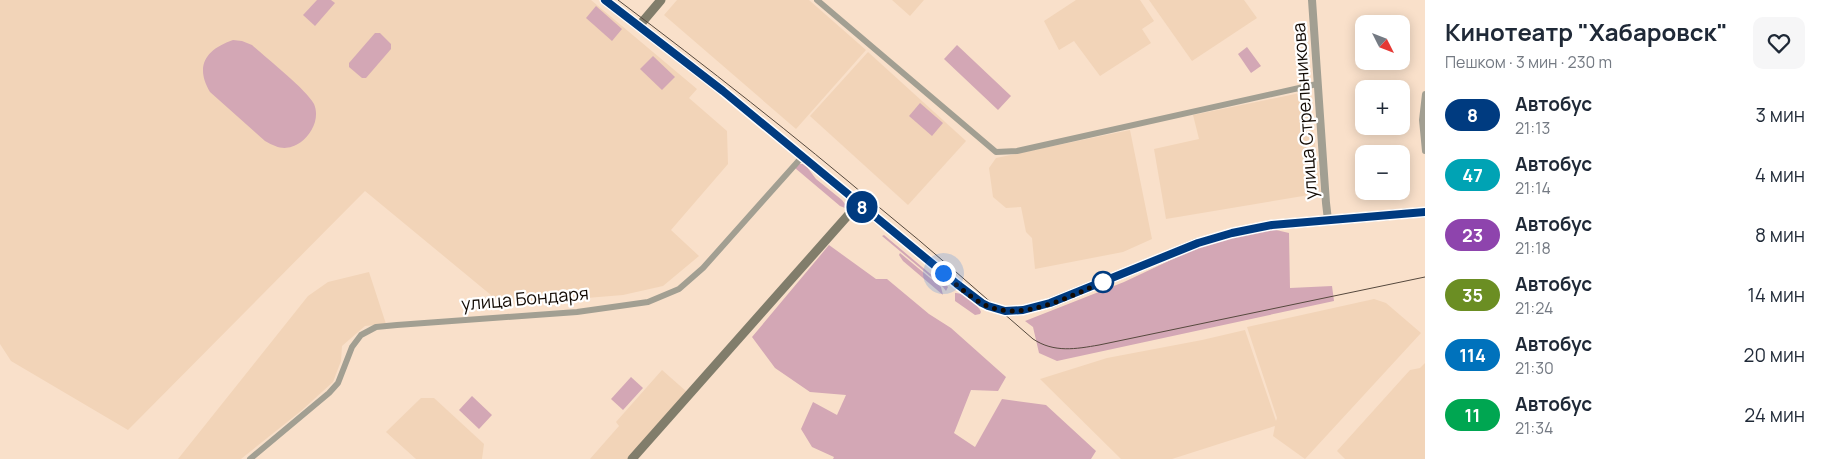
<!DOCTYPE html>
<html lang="ru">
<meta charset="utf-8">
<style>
body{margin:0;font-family:Manrope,sans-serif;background:#f6f6f7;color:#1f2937;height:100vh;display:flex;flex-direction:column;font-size:19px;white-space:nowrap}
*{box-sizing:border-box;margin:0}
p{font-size:16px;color:#747a83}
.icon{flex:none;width:28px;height:28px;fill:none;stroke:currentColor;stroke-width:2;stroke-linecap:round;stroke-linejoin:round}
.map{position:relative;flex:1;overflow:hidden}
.panel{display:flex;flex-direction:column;background:#fff;width:400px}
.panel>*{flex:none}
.badge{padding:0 10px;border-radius:16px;font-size:18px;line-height:32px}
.needle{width:32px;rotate:132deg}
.controls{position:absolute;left:1355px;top:15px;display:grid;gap:10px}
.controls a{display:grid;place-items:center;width:55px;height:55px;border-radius:10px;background:#fff;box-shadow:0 2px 12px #0003;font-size:25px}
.you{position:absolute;width:25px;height:25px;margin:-12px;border:4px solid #fff;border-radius:50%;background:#1a73e8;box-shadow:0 0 0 8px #1a73e833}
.map>.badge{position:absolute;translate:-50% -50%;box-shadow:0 0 0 2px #fff}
.round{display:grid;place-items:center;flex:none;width:52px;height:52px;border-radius:10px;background:#f6f6f7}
.headline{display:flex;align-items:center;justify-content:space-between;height:85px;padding:0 20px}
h1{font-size:24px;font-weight:700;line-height:38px}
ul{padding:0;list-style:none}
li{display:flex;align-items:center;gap:15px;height:60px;padding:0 20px}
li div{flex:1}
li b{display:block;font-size:19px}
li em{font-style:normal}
li .badge{min-width:55px;font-weight:700;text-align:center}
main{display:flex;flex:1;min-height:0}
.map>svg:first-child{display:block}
</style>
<main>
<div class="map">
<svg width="1425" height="459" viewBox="0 0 1425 459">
<rect width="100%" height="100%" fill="#f9e0ca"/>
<!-- built -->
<g fill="#f2d4b8">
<path d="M 0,0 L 591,0 L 697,89 L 689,98 L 727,131 L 728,164 L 671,230 L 699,256 L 663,286 L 623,295 L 503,305 L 365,191 L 128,430 L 11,361 L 0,344 Z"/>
<path d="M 677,0 L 809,0 L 866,50 L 796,129 L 664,15 Z"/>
<path d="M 892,0 L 924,0 L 910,16 Z"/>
<path d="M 1076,0 L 1140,0 L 1154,21 L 1142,29 L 1151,43 L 1100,76 L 1074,41 L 1059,50 L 1044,21 Z"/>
<path d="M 1149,0 L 1244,0 L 1257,18 L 1192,61 Z"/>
<path d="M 868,52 L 966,141 L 908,205 L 810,116 Z"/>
<path d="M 1300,93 L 1309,95 L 1321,193 L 1166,219 L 1154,149 L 1199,139 L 1193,115 Z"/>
<path d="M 1130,130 L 1152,239 L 1123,252 L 1035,269 L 1032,238 L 1026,232 L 1021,207 L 1006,208 L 993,197 L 989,168 L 996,158 Z"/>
<path d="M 369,272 L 386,324 L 365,326 L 342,346 L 341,361 L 333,382 L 301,411 L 241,459 L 178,459 L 308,296 L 328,282 Z"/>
<path d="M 1374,299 L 1386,303 L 1421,333 L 1305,459 L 1273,436 L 1275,426 L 1172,459 L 1121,459 L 1040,379 L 1107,358 L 1202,340 L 1245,330 L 1276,421 L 1277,418 L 1247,327 Z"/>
<path d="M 1425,363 L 1425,459 L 1345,459 L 1337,451 L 1410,370 L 1420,368 Z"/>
<path d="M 662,370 L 687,392 L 628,459 L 590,459 L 619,426 L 616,422 Z"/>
<path d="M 421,398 L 434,398 L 484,444 L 482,459 L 416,459 L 386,432 Z"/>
</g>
<!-- green -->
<g fill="#d3a7b5">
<path d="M 317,0 L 331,0 L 335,3 L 315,26 L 303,15 Z"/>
<path d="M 596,6 L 622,29 L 612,41 L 586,18 Z"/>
<path d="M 375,33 L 380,33 L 391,44 L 391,49 L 366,78 L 362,78 L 349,67 L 349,63 Z"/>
<path d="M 233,40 L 242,41 L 252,45 C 266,58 306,89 314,104 C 320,118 312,134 301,142 C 287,151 279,149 265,141 L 210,92 C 194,65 207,49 233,40 Z"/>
<path d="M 957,45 L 1011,96 L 998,110 L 944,59 Z"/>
<path d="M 1247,47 L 1261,66 L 1251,73 L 1238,54 Z"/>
<path d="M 653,56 L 675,77 L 662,90 L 640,69 Z"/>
<path d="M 920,103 L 943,123 L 932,136 L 909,116 Z"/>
<path d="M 799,164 L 803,164 L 807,167 L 816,179 L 842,200 L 845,204 L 845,208 L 840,206 L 795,168 Z"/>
<path d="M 1272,229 L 1289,233 L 1290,288 L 1332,286 L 1334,301 L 1057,361 L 1039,353 L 1033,327 L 1025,321 L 1124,282 L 1192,250 L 1222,239 Z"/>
<path d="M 884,235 L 934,277 L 943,280 L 948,287 L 946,291 L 943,287 L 882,236 Z"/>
<path d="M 829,245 L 876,279 L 887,279 L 929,314 L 951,328 L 1006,377 L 998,391 L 971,390 L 954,433 L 975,447 L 1002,399 L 1046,405 L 1096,451 L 1091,459 L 833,459 L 834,457 L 812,447 L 801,429 L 813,402 L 837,415 L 846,395 L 810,392 L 775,368 L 752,337 Z"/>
<path d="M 900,253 L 941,287 L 943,295 L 903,261 L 899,255 Z"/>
<path d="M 955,293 C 963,292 978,304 981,312 L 980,314 L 975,315 L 955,301 Z"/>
<path d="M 631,377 L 643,388 L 623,410 L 611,399 Z"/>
<path d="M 472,396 L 492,415 L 479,429 L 459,410 Z"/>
</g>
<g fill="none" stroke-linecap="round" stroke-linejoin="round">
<!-- minor -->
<g stroke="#a29f92" stroke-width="6">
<path d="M 817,0 L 996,152 L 1017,151 L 1317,84"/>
<path d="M 1425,94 L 1422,120 L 1425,151"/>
<path d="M 250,459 L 329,393 L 338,383 L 352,347 L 361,335 L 376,327 L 397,325 L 577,312 L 648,302 L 679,289 L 703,268 L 802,157"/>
</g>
<!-- tertiary -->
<path stroke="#a29f92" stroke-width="8" d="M 1312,0 L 1326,203 L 1328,220"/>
<!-- secondary -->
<g stroke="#817d6b" stroke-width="9">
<path d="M 639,26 L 661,0"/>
<path d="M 632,459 L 858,204"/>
</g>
<!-- primary -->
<path stroke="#6a654f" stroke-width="10" d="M 605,0 L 723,91 L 957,284 L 982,303 L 988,306 L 1005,311 L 1023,310 L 1050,303 L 1198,243 L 1232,233 L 1272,225 L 1425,212"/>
<!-- tram -->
<path stroke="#56493e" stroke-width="1" d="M 618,0 C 707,67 795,136 880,208 C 932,250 982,295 1033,339 C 1054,353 1076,349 1099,345 L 1425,277"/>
</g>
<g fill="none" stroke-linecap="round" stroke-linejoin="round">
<!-- line casing -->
<g stroke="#fff" stroke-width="11">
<path id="line" d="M 605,0 L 723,91 L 957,284 L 982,303 L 988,306 L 1005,311 L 1023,310 L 1050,303 L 1198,243 L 1232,233 L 1272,225 L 1425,212"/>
</g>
<!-- line -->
<use href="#line" stroke="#003b80" stroke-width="8"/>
<!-- walk -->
<path stroke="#130b04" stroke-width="5" stroke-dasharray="0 9" d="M 943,273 C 955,283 968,296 983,304 C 1022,324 1068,296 1104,282 L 1103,282"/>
</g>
<!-- markers -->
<circle fill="#fff" stroke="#003b80" stroke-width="2.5" cx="1103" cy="282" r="10"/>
<g text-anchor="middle" stroke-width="4.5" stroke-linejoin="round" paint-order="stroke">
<!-- street labels -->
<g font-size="18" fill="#130b04" stroke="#fff">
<text transform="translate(1305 111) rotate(-94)" y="6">улица Стрельникова</text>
<text transform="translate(525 299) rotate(-5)" y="6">улица Бондаря</text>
</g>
</g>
</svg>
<div class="controls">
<a><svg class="needle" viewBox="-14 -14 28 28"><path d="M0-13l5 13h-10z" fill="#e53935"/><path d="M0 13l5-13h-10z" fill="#747a83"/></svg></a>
<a>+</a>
<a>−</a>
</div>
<div class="you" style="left:943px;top:273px"></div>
<b class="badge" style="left:862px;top:207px;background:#003b80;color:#fff">8</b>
</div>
<section class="panel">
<div class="headline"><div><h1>Кинотеатр &quot;Хабаровск&quot;</h1><p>Пешком · 3 мин · 230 m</p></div><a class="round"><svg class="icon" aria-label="heart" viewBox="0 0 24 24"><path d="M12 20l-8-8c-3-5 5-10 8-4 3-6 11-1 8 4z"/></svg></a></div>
<ul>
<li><span class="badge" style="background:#003b80;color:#fff">8</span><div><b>Автобус</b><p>21:13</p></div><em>3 мин</em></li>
<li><span class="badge" style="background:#00a3b4;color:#fff">47</span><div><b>Автобус</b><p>21:14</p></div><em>4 мин</em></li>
<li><span class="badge" style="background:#8e44ad;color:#fff">23</span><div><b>Автобус</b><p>21:18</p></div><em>8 мин</em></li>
<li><span class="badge" style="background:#6b8e23;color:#fff">35</span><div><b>Автобус</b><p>21:24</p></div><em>14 мин</em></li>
<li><span class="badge" style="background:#0072bc;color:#fff">114</span><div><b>Автобус</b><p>21:30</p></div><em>20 мин</em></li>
<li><span class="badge" style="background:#00a651;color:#fff">11</span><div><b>Автобус</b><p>21:34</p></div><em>24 мин</em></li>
</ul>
</section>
</main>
